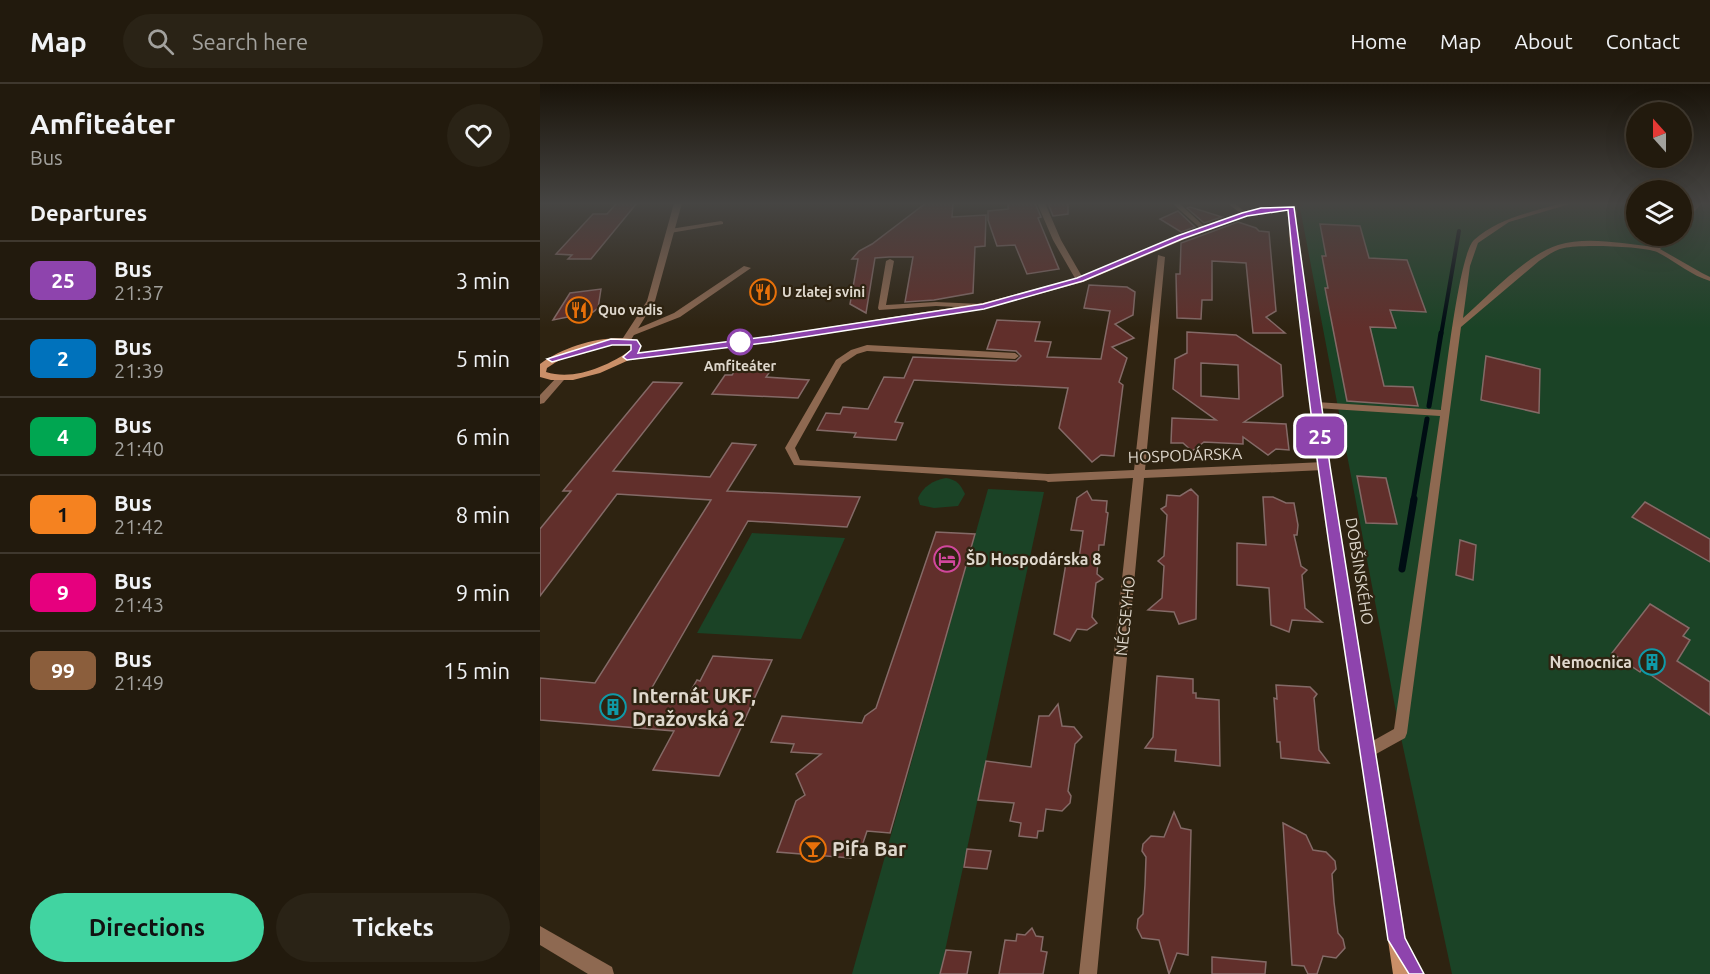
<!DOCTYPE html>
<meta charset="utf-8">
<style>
body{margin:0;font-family:Ubuntu,sans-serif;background:#2a2316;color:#f1f3f6;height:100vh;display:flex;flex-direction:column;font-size:22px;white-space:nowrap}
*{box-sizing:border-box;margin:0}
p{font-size:20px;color:#a2a19d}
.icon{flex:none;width:33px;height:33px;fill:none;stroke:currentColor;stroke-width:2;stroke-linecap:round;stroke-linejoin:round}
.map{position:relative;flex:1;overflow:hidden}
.details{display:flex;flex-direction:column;background:#221a0d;width:540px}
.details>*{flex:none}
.badge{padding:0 12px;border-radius:9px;font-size:21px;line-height:39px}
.needle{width:39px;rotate:339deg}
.fabs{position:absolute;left:1086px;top:18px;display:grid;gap:12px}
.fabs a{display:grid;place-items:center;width:66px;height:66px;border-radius:50%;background:#221a0d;box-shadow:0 6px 24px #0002,0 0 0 2px #3f382e;font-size:30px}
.map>.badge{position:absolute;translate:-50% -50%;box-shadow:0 0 0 3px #fff}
h2{padding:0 30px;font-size:22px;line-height:54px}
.round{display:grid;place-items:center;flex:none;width:63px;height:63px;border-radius:32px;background:#2a2316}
.headline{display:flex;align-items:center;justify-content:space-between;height:102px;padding:0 30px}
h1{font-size:28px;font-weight:600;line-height:45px}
.primary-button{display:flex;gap:12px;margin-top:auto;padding:12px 30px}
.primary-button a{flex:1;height:69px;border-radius:36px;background:#41d4a1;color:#111;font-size:24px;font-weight:600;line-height:69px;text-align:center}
.primary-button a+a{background:#2a2316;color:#f1f3f6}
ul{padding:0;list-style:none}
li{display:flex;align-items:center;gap:18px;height:78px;padding:0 30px;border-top:2px solid #3f382e}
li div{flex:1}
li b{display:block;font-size:22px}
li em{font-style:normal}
li .badge{min-width:66px;font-weight:700;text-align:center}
header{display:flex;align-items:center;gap:36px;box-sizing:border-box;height:84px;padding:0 30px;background:#221a0d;border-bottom:2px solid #3f382e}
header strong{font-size:28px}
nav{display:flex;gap:33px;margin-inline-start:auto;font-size:21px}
.search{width:420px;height:54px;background:#2a2316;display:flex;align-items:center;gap:15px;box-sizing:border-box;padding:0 21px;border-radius:33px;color:#a2a19d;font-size:22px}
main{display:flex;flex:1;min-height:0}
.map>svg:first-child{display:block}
</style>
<header>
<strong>Map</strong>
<div class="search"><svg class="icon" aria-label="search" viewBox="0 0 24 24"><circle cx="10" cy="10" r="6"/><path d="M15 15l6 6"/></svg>Search here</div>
<nav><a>Home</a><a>Map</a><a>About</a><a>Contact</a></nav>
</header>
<main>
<section class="details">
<div class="headline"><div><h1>Amfiteáter</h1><p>Bus</p></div><a class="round"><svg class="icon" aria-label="heart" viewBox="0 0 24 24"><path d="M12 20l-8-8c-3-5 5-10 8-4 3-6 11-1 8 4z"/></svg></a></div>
<h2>Departures</h2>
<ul>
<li><span class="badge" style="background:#8e44ad;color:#fff">25</span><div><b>Bus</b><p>21:37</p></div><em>3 min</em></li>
<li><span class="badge" style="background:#0072bc;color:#fff">2</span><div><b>Bus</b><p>21:39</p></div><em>5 min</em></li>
<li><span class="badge" style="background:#00a651;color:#fff">4</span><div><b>Bus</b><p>21:40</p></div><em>6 min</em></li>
<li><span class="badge" style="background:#f58220;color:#111">1</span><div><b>Bus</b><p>21:42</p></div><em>8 min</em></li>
<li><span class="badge" style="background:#e6007e;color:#fff">9</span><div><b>Bus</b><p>21:43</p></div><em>9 min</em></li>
<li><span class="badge" style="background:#8b5e3c;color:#fff">99</span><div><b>Bus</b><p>21:49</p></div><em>15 min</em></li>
</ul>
<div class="primary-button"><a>Directions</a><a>Tickets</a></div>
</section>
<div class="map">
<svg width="1170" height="890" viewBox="0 0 1170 890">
<rect width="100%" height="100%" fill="#2e2311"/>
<!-- green -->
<g fill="#1b4326">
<path d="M 764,119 L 1096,119 L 1096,152 L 1142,152 L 1142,119 L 1170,119 L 1170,890 L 912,890 L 860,649 L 760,124 Z"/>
<path d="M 406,394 C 417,396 420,400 425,410 L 418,422 L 394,424 L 380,421 L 378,414 C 383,403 393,396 406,394 Z"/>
<path d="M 448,405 L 504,408 L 400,890 L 312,890 Z"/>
<path d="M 212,449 L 305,454 L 261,555 L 157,549 Z"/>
</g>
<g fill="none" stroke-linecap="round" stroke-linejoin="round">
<!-- stream-far2 -->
<path stroke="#000d13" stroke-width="4" d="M 901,251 L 919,147"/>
<!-- stream-far1 -->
<g stroke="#000d13" stroke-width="5">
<path d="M 889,322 L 901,249"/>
<path d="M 873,417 L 887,335"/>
</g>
<!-- stream -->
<path stroke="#000d13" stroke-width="7" d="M 862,485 L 874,415"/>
</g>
<!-- building -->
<g fill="#612f2b" stroke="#846a67" stroke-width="1.5" fill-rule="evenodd">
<path d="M 77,119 L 97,119 L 51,175 L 28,175 L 32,171 L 16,170 L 53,130 L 67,130 Z"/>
<path d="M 386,119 L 413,119 L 412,133 L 446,131 L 445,162 L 435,163 L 433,209 L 394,216 L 365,218 L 373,173 L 349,173 L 335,174 L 326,229 L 310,220 L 318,175 L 312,175 L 319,167 L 332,160 Z"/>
<path d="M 468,119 L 495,119 L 501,133 L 498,134 L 519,185 L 487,190 L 475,161 L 457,162 L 448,136 L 448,127 L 468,125 Z"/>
<path d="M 508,119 L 528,119 L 528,130 L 513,132 Z"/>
<path d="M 650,123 L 682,133 L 664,139 L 647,124 Z"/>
<path d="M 638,127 L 655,143 L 641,148 L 620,135 Z"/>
<path d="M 698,138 L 716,144 L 719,147 L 729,148 L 736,227 L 726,233 L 745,249 L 713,249 L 706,179 L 672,177 L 672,216 L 662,216 L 661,235 L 637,234 L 636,190 L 640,190 L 641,159 Z"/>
<path d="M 780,140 L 820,142 L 829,174 L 867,176 L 886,228 L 850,226 L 856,244 L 830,243 L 844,302 L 873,303 L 878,322 L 807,317 L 785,204 L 788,204 L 782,172 L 786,172 Z"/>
<path d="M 549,201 L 587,203 L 595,208 L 593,231 L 575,240 L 594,254 L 572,263 L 587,274 L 579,298 L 583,301 L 574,372 L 561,371 L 552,378 L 519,344 L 528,304 L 374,296 L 355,338 L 363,339 L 356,356 L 314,353 L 316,349 L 277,346 L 286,329 L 300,330 L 303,323 L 328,325 L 344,293 L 364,294 L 373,273 L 476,277 L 481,272 L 476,267 L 447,265 L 457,236 L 500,238 L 495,257 L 511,258 L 507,273 L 561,275 L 570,227 L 544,224 Z"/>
<path d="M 61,205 L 58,224 L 53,228 L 13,236 L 30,209 Z"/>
<path d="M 647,248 L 696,251 L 741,281 L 743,312 L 704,338 L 746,340 L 749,366 L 736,365 L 728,371 L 703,353 L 703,360 L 664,358 L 652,367 L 643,359 L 631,359 L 632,334 L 676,336 L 633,305 L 635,275 L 647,269 ZM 661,279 L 698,281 L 699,315 L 661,312 Z"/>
<path d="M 946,272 L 1000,285 L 999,329 L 941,316 Z"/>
<path d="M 198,282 L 233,283 L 226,293 L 269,296 L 258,314 L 172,310 L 185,291 L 192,291 Z"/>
<path d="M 113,298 L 142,299 L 73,387 L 170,393 L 192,359 L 216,361 L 187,407 L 320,413 L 307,443 L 208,437 L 110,607 L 149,610 L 157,596 L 160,597 L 173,572 L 232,576 L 179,692 L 113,686 L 134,647 L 0,636 L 0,594 L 55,599 L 171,416 L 77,410 L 0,512 L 0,445 L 31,407 L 23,407 Z"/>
<path d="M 817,392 L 846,394 L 857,440 L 826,439 Z"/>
<path d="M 651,405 L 658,412 L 656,535 L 639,540 L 634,528 L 608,526 L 622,514 L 624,482 L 618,477 L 624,472 L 627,431 L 621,425 L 626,422 L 627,411 L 640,412 Z"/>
<path d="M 547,407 L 552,416 L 567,417 L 566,428 L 568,429 L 564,461 L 559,461 L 557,490 L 563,495 L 556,499 L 552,533 L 557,539 L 547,546 L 537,545 L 530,557 L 514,550 L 526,479 L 533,480 L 539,474 L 543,447 L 531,446 L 537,414 Z"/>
<path d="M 723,413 L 733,413 L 746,419 L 754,419 L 758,441 L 757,451 L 754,451 L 761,482 L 767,486 L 762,491 L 765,524 L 782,538 L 752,536 L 749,548 L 731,541 L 729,504 L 697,501 L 697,459 L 726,461 Z"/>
<path d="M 1105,418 L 1170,455 L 1170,478 L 1092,433 Z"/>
<path d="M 396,448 L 435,450 L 350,749 L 327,747 L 320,768 L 311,774 L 237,768 L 256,717 L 265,711 L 256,690 L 281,670 L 251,668 L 254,660 L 231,658 L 242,632 L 322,639 L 325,632 L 336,624 Z"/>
<path d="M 920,456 L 936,461 L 933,496 L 916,491 Z"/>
<path d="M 1110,520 L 1149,544 L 1143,552 L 1150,556 L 1137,577 L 1170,598 L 1170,631 L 1102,585 L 1100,588 L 1072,569 Z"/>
<path d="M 617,592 L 653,595 L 653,609 L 656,609 L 656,614 L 679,616 L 680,682 L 635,677 L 636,666 L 605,664 L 613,653 Z"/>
<path d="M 736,601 L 770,603 L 777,610 L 774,614 L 779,666 L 789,679 L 741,674 L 740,658 L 737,658 L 734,614 L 737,615 Z"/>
<path d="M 518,620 L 522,642 L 534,643 L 542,653 L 535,660 L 528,707 L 531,712 L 530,719 L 522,727 L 506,725 L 503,747 L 498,747 L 497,754 L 479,752 L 481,739 L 470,737 L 474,719 L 438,716 L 446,677 L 491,683 L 499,632 L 509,632 Z"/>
<path d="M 634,728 L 641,744 L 651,746 L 648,871 L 637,869 L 629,890 L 619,856 L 602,854 L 597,844 L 598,835 L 603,830 L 605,801 L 606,773 L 602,767 L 603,760 L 611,752 L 624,753 Z"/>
<path d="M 743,739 L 766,751 L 773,766 L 786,768 L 795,777 L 796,785 L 792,790 L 794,818 L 798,849 L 803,855 L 805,864 L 796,874 L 783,872 L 777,890 L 768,890 L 764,882 L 752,881 Z"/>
<path d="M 427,765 L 451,767 L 447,785 L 424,783 Z"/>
<path d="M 492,844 L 496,852 L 503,853 L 501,867 L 507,868 L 503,890 L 459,890 L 465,856 L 476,857 L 477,850 L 485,851 Z"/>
<path d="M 406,866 L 431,868 L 427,890 L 400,890 Z"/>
<path d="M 672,873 L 726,878 L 725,890 L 672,890 Z"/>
</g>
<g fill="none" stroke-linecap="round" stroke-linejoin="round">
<!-- lane -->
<g fill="#8e6951" fill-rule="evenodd">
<path d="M 632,119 L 639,119 L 665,143 L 665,145 L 661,145 Z"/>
<path d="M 687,119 L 694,119 L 708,130 L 703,131 Z"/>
<path d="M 1022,119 L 1033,119 L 969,138 L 938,159 L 930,182 L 923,234 C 947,213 987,170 1018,161 C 1048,152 1083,160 1114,163 L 1126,152 L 1132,152 L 1120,165 L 1162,189 L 1170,193 L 1170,197 C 1150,191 1135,177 1117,168 C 1103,162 1039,160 1024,164 C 1014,166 1007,172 999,177 L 921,243 L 867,649 L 865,654 L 827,675 L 822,673 L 820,668 L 822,663 L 854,645 L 900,332 L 776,324 L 772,321 L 776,318 L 901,326 C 905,299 919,169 934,156 C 958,134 992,128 1022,119 Z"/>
<path d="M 1155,119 L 1162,119 L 1144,139 L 1142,140 L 1142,135 Z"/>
<path d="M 181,137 L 183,138 L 183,140 L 130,149 L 127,147 L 130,145 Z"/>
<path d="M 350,175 L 354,177 L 346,221 L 396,218 L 441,220 L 445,222 L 441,224 L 396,222 L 339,226 L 338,224 L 346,177 Z"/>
<path d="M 204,182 L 211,184 L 140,233 L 94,251 L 88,251 L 87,249 L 134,229 Z"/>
<path d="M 327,261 L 475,269 L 479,272 L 475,275 L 327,267 L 317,270 L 302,280 L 255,364 L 260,376 L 508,390 L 513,394 L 511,397 L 254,381 L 245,364 L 296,276 L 311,266 Z"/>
</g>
<!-- street -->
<g fill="#8e6951" fill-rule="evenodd">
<path d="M 134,119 L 142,119 L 115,217 L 89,259 L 83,259 L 81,257 L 107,217 Z"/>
<path d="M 497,119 L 505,119 L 521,156 L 544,196 L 543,198 L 536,196 L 513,156 Z"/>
<path d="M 618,171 L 625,173 L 605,386 L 784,378 L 790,382 L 784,386 L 604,394 L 557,890 L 539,890 L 593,394 L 508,398 L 502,394 L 508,390 L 594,386 Z"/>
<path d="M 20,292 L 25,295 L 23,297 L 4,319 L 0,320 L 0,311 L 17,293 Z"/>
<path d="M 0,842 L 72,883 L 74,890 L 48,890 L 0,861 Z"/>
</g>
<!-- secondary -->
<path fill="#ca8f68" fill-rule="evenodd" d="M 749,119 L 757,119 L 757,152 L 790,382 L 866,858 L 884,890 L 853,890 L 778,382 L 749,152 L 749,126 L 721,128 L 708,132 L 643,156 L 543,198 L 444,225 L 232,258 L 89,276 L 60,289 L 33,296 L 11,296 L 0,293 L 0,280 C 27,261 65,250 97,256 L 101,262 L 99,269 L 232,252 L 443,219 L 537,194 L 637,152 L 702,128 L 721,124 L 749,122 ZM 83,260 L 91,261 L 91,266 C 68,282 34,297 6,288 L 7,284 C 29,268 55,261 83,260 Z"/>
</g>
<!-- sky -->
<linearGradient id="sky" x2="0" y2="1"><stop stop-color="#191309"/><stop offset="0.49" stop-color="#464543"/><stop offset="1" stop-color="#464543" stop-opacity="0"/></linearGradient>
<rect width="1170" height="244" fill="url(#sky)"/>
<!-- line -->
<path fill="#8e44ad" stroke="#fff" stroke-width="1.5" d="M 754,123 L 790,382 L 865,854 L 884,890 L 869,890 L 848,856 C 813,613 771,371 748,126 L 707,132 L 642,155 L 543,197 L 444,225 L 232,258 L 87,276 L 83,273 L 91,266 L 91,261 L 72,261 L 12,278 L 7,275 L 71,255 L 97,256 L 101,262 L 98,269 L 232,252 L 443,220 L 537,194 L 637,152 L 702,129 L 721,124 Z"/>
<!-- icons -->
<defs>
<g id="restaurant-ring" transform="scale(1.35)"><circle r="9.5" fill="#2e2311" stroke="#e8710a" stroke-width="1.5"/><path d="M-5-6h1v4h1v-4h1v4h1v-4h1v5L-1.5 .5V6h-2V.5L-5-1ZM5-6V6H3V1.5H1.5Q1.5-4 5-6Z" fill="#e8710a"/></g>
<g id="hotel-ring" transform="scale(1.35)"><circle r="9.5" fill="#2e2311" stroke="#d1479c" stroke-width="1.5"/><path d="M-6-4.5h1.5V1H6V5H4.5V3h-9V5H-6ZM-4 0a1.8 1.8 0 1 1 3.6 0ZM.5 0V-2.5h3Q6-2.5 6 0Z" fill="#d1479c"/></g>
<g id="building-ring" transform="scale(1.35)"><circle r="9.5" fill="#2e2311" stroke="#0f9aa8" stroke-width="1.5"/><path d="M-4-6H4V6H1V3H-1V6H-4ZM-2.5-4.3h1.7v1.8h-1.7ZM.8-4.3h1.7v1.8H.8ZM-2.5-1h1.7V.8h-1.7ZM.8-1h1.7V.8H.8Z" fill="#0f9aa8"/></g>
<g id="bar-ring" transform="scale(1.35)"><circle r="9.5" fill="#2e2311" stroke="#e8710a" stroke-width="1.5"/><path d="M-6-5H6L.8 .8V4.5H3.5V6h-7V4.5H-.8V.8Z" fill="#e8710a"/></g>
</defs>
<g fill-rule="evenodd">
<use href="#restaurant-ring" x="223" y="208"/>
<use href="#restaurant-ring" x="39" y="226"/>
<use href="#hotel-ring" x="407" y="475"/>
<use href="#building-ring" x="1112" y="578"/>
<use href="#building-ring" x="73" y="623"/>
<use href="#bar-ring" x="273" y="765"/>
</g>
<!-- markers -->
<circle fill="#fff" stroke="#8e44ad" stroke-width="3" cx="200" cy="258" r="12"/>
<g text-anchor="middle" stroke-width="4.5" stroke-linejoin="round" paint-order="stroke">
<!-- far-poi labels -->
<g font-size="14" font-weight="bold" fill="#ded7cc" stroke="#2e2311" text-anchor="start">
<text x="242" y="213">U zlatej svini</text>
<text x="58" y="231">Quo vadis</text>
</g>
<!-- far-stop labels -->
<g font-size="14" font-weight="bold" fill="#ded7cc" stroke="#2e2311">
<text x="200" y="287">Amfiteáter</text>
</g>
<!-- street labels -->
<g font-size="16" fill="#ded7cc" stroke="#2e2311">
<text transform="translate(645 371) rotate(-2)" y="6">HOSPODÁRSKA</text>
<text transform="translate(820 487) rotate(81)" y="6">DOBŠINSKÉHO</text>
<text transform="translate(585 532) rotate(-84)" y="6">NÉCSEYHO</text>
</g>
<!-- poi labels -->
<g font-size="16" font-weight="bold" fill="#ded7cc" stroke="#2e2311" text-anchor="start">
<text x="426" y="481">ŠD Hospodárska 8</text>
<text x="1092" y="584" text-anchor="end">Nemocnica</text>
</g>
<!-- near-poi labels -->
<g font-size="20" font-weight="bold" fill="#ded7cc" stroke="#2e2311" text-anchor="start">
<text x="92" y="619">Internát UKF,<tspan x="92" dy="23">Dražovská 2</tspan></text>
<text x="292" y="772">Pifa Bar</text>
</g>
</g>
</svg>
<div class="fabs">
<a><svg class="needle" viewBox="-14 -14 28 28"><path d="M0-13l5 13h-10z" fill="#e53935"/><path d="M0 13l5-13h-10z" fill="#a2a19d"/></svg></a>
<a><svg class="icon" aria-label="layers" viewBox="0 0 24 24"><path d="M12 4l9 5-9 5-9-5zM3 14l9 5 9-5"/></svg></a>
</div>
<b class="badge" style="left:780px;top:352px;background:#8e44ad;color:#fff">25</b>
</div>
</main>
